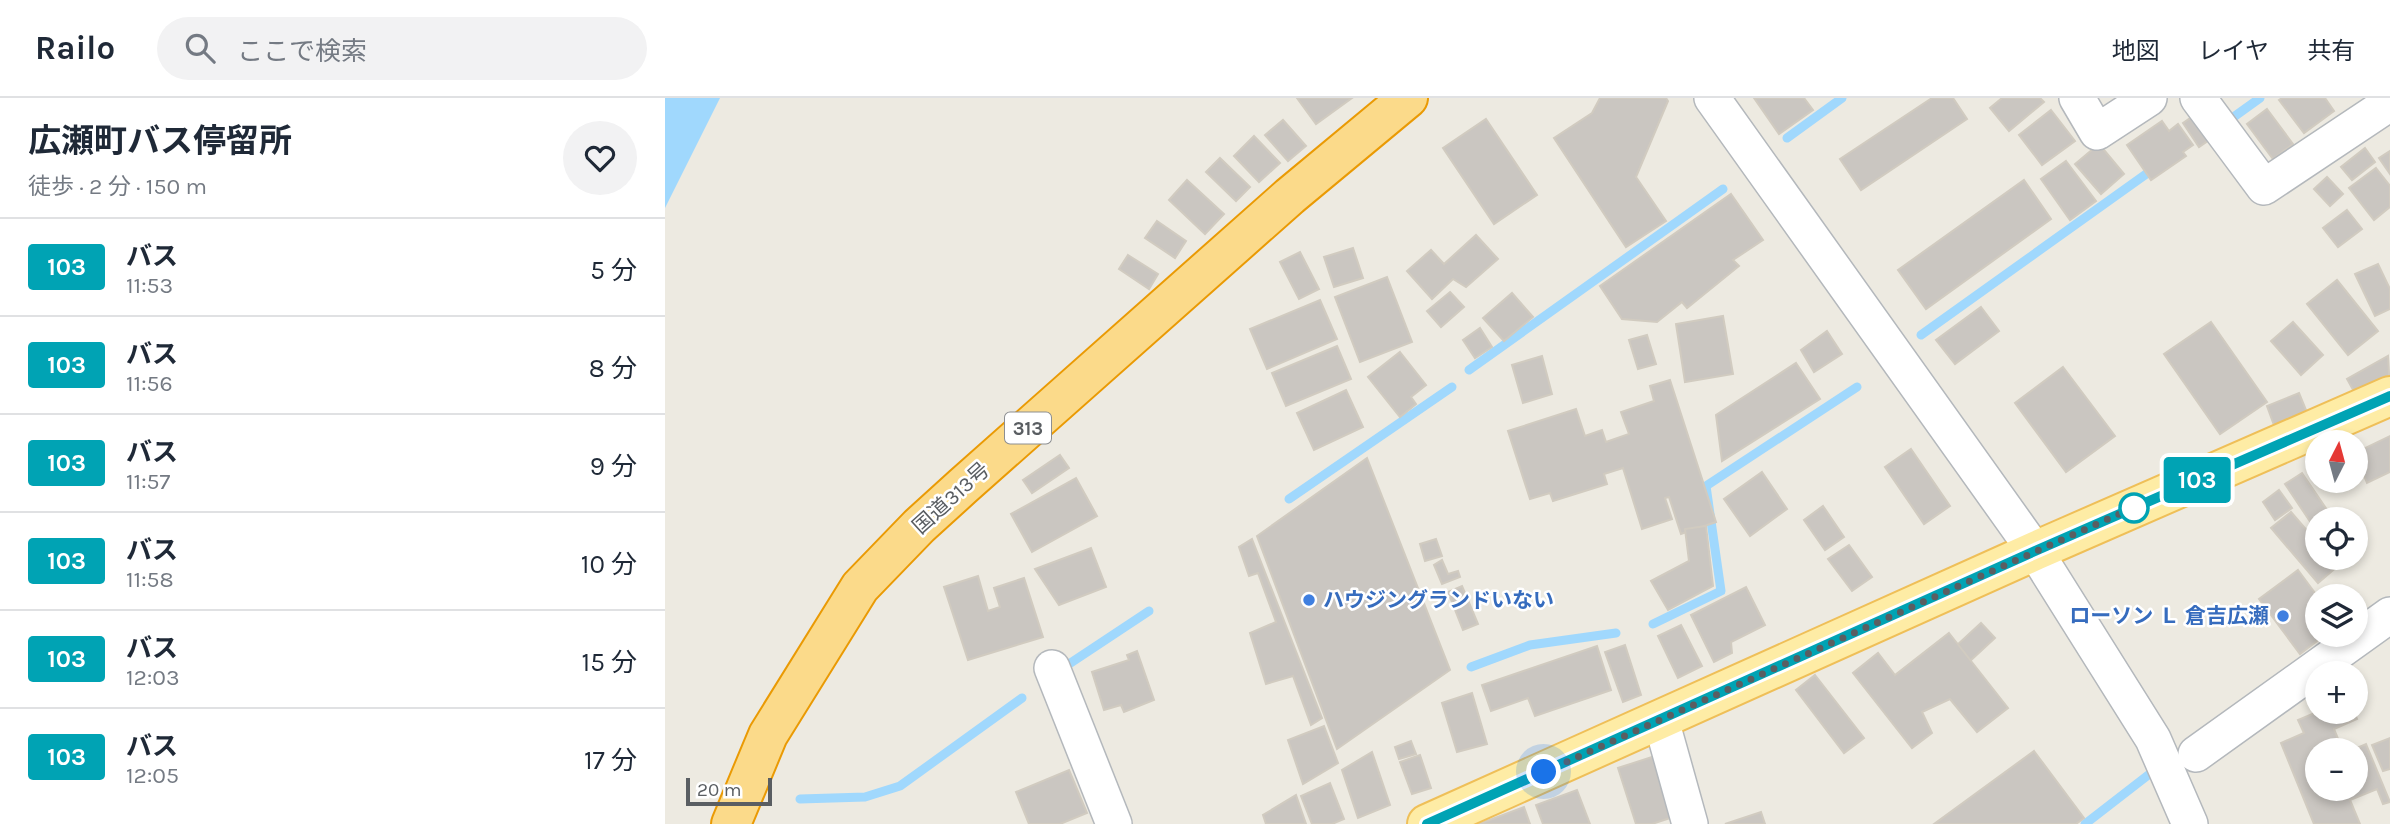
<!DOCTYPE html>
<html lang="ja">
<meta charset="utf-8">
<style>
body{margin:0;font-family:Karla,"Noto Sans JP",sans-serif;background:#f2f2f3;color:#1f2937;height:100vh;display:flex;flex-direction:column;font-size:26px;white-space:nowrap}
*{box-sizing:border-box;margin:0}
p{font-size:23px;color:#747a83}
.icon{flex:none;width:38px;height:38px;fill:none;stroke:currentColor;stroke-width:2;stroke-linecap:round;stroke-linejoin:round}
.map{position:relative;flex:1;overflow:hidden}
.sheet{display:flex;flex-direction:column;background:#fff;width:665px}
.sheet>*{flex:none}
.badge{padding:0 14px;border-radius:5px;font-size:24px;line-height:46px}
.needle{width:46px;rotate:6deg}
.tools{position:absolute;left:1640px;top:332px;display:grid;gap:14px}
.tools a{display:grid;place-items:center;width:63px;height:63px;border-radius:50%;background:#fff;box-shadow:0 4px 10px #0003;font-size:35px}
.scale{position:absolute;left:21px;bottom:18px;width:86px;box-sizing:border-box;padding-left:7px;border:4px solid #5a5e62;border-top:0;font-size:19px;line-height:24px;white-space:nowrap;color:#5a5e62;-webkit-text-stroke:5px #fff;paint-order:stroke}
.you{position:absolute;width:35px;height:35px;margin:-18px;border:5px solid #fff;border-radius:50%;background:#1a73e8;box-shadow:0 0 0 10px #1a73e833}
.map>.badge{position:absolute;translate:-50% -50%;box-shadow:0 0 0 4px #fff}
.round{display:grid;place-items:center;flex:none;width:74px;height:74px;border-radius:37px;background:#f2f2f3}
.overview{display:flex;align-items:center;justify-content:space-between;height:119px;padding:0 28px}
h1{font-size:33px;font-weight:700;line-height:52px}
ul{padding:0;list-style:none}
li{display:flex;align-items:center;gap:21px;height:98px;padding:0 28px;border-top:2px solid #e0e1e3}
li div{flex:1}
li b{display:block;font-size:26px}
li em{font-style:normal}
li .badge{min-width:77px;font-weight:700;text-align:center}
header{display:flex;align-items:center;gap:42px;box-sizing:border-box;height:98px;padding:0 35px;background:#fff;border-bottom:2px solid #e0e1e3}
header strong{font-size:33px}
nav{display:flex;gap:38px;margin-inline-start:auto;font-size:24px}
.search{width:490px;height:63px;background:#f2f2f3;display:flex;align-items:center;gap:18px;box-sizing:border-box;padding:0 24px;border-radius:38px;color:#747a83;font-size:26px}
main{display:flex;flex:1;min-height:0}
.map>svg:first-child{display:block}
</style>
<header>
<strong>Railo</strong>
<div class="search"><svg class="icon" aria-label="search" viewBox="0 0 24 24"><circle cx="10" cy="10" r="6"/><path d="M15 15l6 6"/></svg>ここで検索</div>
<nav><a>地図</a><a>レイヤ</a><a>共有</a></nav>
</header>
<main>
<section class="sheet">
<div class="overview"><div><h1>広瀬町バス停留所</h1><p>徒歩 · 2 分 · 150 m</p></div><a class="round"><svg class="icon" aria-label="heart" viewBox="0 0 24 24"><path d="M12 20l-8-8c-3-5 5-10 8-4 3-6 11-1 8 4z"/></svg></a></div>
<ul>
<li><span class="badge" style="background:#00a3b4;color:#fff">103</span><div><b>バス</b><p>11:53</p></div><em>5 分</em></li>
<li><span class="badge" style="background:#00a3b4;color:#fff">103</span><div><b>バス</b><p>11:56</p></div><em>8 分</em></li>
<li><span class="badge" style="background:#00a3b4;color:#fff">103</span><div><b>バス</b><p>11:57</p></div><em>9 分</em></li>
<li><span class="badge" style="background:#00a3b4;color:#fff">103</span><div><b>バス</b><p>11:58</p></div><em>10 分</em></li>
<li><span class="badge" style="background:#00a3b4;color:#fff">103</span><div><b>バス</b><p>12:03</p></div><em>15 分</em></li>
<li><span class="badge" style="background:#00a3b4;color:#fff">103</span><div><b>バス</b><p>12:05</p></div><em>17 分</em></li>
</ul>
</section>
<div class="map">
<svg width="1725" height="726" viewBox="0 0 1725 726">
<rect width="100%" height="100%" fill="#edeae1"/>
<!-- water -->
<path fill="#a0d8fd" d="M 0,0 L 55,0 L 0,110 Z"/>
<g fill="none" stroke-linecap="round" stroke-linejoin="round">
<!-- stream -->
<g stroke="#a0d8fd" stroke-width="9">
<path d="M 1570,18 L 1595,0"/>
<path d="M 1122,40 L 1177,0"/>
<path d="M 1256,237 L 1491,69"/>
<path d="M 804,272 L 1058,91"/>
<path d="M 624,401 L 787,289"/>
<path d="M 988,526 L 1056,493 L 1041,388 L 1192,289"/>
<path d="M 404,566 L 484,513"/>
<path d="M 806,569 L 865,547 L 951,535"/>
<path d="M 135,701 L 200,699 L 235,688 L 357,600"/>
<path d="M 1420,726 L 1491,671"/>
</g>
</g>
<!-- building -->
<g fill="#cac6c1" stroke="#d1cbc0" stroke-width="2">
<path d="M 632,0 L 687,0 L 651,26 Z"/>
<path d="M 935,0 L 1001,0 L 1003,3 L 971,79 L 1001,123 L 961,149 L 889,40 L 927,15 Z"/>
<path d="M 1089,0 L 1139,0 L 1148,12 L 1114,36 Z"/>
<path d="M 1267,0 L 1288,0 L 1302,21 L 1196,92 L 1175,61 Z"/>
<path d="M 1337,0 L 1375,0 L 1379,4 L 1344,33 L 1325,10 Z"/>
<path d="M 1617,0 L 1660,0 L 1669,13 L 1639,35 L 1614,2 Z"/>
<path d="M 1602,11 L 1628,46 L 1608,61 L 1582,26 Z"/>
<path d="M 1386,12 L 1410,43 L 1377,67 L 1354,37 Z"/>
<path d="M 1534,14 L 1550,38 L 1534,49 L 1518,25 Z"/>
<path d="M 821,21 L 872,97 L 829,126 L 778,50 Z"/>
<path d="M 618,22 L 641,48 L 623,63 L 600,37 Z"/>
<path d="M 1497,23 L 1504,33 L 1513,26 L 1528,47 L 1518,54 L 1521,58 L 1486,82 L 1462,47 Z"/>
<path d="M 589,38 L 615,65 L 594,84 L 569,58 Z"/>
<path d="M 1434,46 L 1459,76 L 1436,96 L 1410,66 Z"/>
<path d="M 1700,50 L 1710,64 L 1687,82 L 1676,69 Z"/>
<path d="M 1725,53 L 1725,76 L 1714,60 Z"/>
<path d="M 555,60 L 585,89 L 571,103 L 541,74 Z"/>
<path d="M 1401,63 L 1431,103 L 1405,122 L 1376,81 Z"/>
<path d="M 1711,70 L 1725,88 L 1725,109 L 1709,122 L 1684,90 Z"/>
<path d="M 1662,79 L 1678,96 L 1665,108 L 1649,91 Z"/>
<path d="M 522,82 L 559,116 L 540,136 L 504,102 Z"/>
<path d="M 1359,82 L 1386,121 L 1261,211 L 1233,172 Z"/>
<path d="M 1066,96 L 1098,142 L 1068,162 L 1074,168 L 1022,210 L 1017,204 L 992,224 L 957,221 L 935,188 Z"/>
<path d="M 1682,112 L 1697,131 L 1673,149 L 1658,130 Z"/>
<path d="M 492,123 L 521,143 L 510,160 L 480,140 Z"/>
<path d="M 811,137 L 833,161 L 801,189 L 788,181 L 767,201 L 742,173 L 766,152 L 779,166 Z"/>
<path d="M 688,150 L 698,180 L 669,189 L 659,159 Z"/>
<path d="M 635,154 L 654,191 L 634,201 L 615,164 Z"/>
<path d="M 463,157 L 493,176 L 484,191 L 454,171 Z"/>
<path d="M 1713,166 L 1725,191 L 1725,211 L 1710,218 L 1690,176 Z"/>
<path d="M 722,179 L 747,244 L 695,264 L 670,199 Z"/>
<path d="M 1672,182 L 1713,233 L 1683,257 L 1642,206 Z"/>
<path d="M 785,194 L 799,209 L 776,229 L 762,213 Z"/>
<path d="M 847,195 L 868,219 L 839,243 L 818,220 Z"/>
<path d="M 655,202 L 672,241 L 602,271 L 585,231 Z"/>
<path d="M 1316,209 L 1334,233 L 1290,266 L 1271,242 Z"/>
<path d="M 1058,218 L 1068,276 L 1020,284 L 1011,226 Z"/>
<path d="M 1546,224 L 1602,304 L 1555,336 L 1499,256 Z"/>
<path d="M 1628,224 L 1658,257 L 1636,277 L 1606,243 Z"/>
<path d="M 815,230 L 827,249 L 810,260 L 798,242 Z"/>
<path d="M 1162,233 L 1177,256 L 1149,274 L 1136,252 Z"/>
<path d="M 982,237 L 991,266 L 973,271 L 964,242 Z"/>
<path d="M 672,248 L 686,281 L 621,308 L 607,275 Z"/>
<path d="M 735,254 L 761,287 L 746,299 L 751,306 L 735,319 L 703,279 Z"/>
<path d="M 877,258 L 887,296 L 858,305 L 847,267 Z"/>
<path d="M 1723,258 L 1725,292 L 1697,308 L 1682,281 Z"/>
<path d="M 1131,265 L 1155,301 L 1057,363 L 1051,317 Z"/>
<path d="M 1398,269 L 1450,338 L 1401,374 L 1350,305 Z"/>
<path d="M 1005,282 L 1051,424 L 1016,436 L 1004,399 L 1000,400 L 1007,421 L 977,431 L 958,370 L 939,376 L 942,386 L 888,403 L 885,395 L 865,401 L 843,333 L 911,311 L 920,338 L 937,332 L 941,344 L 964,336 L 956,314 L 989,303 L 985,288 Z"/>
<path d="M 681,292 L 698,329 L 649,352 L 632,315 Z"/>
<path d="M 1634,295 L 1643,317 L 1610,330 L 1602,308 Z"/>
<path d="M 1725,338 L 1725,374 L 1702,385 L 1690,355 Z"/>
<path d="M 1246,351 L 1285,408 L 1259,426 L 1220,369 Z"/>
<path d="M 395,357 L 404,370 L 367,395 L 358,382 Z"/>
<path d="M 702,360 L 785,572 L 672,651 L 592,438 Z"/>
<path d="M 1097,374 L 1122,411 L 1085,438 L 1059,401 Z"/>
<path d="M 1637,375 L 1669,422 L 1652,422 L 1652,434 L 1620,386 Z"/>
<path d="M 411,380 L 432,418 L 367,454 L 346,416 Z"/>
<path d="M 1614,392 L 1627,410 L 1610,422 L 1598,404 Z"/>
<path d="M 1158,408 L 1179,439 L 1160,452 L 1139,422 Z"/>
<path d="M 1626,414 L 1652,444 L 1652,460 L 1666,460 L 1673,468 L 1653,485 L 1606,430 Z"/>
<path d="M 1041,428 L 1048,488 L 1003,512 L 986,483 L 1024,463 L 1020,431 Z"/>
<path d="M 587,441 L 657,620 L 646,627 L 628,578 L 601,586 L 585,535 L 611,524 L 593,475 L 584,478 L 574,449 Z"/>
<path d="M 771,441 L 777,458 L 760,463 L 755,446 Z"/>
<path d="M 1184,447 L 1207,479 L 1187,493 L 1163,461 Z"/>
<path d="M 426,450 L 441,489 L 394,507 L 370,471 Z"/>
<path d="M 777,462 L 783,476 L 793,473 L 795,479 L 777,486 L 769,467 Z"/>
<path d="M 1633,472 L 1653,499 L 1652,537 L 1660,537 L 1635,556 L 1594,501 Z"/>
<path d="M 313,478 L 323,513 L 335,509 L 329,490 L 359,480 L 378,539 L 303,562 L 279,489 Z"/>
<path d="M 797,488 L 813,526 L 798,532 L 783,494 Z"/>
<path d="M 1081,489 L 1100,527 L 1066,544 L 1067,555 L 1049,564 L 1026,517 Z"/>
<path d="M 1316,525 L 1330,540 L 1305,563 L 1291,548 Z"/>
<path d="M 1016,527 L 1037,568 L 1013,580 L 993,538 Z"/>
<path d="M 1284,535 L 1343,610 L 1312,634 L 1285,601 L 1257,614 L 1267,635 L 1247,650 L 1188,575 L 1213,555 L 1230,577 Z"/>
<path d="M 960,547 L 976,597 L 958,604 L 940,554 Z"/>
<path d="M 932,548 L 946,592 L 870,618 L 863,600 L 826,613 L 817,587 Z"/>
<path d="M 472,553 L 489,602 L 459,614 L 456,607 L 439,612 L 427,574 L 464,562 L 462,557 Z"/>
<path d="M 1150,577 L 1199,640 L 1179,655 L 1131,592 Z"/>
<path d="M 807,595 L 822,646 L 792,654 L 777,605 Z"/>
<path d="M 1652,614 L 1689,614 L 1692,621 L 1669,631 L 1678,653 L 1652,653 L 1652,691 L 1690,691 L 1690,653 L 1685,653 L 1701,646 L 1725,704 L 1718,706 L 1712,691 L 1685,702 L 1695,726 L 1649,726 L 1616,645 L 1639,635 L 1633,622 Z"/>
<path d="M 659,628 L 673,665 L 638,686 L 623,642 Z"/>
<path d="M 1725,640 L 1725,671 L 1718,673 L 1707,647 Z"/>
<path d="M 746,643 L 751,656 L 734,661 L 730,649 Z"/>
<path d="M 1369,653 L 1419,720 L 1411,726 L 1269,726 Z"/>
<path d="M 707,654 L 725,707 L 693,720 L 677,672 Z"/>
<path d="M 755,657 L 766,690 L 747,696 L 735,664 Z"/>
<path d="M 990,658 L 1011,718 L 987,726 L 971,726 L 953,670 Z"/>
<path d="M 404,672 L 422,715 L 395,726 L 364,726 L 351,694 Z"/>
<path d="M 665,685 L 679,721 L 667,726 L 647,726 L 636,698 Z"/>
<path d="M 912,692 L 925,726 L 878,726 L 871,707 Z"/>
<path d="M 631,697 L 641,726 L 601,726 L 598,717 Z"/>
<path d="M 859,709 L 865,726 L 814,726 Z"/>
<path d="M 1096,714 L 1100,726 L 1060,726 Z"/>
</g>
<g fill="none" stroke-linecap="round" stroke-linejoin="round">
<!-- minor casing -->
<g stroke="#b4b8bc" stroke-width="38">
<g id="minor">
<path d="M 1047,0 L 1370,453 L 1488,641 L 1525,726"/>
<path d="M 1412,0 L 1432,34 L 1484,0"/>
<path d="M 1533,0 L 1599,89 L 1725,5"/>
<path d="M 387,570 L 449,726"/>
<path d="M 996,622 L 1025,726"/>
<path d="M 1531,656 L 1725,517"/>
</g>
</g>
<!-- major casing -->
<g stroke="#efbf58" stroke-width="42">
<path id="major" d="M 762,726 L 1370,453 L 1725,298"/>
</g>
<!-- highway casing -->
<g stroke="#ea9a04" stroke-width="42">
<path id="highway" d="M 66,726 L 103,637 L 195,489 L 254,428 L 298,388 L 625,98 L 743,0"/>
</g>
<!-- minor -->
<use href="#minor" stroke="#fff" stroke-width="35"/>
<!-- major -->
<use href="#major" stroke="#feeca5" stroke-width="38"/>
<!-- highway -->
<use href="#highway" stroke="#fbda8a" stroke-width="38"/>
</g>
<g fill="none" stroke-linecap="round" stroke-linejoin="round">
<!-- line casing -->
<g stroke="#fff" stroke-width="16">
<path id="line" d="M 762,726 L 1370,453 L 1725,298"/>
</g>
<!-- line -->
<use href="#line" stroke="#00a3b4" stroke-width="10"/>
<!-- walk -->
<path stroke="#5a5e62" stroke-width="7" stroke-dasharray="0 12.6" d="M 879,674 L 1472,408 L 1469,410"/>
</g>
<!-- markers -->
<circle fill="#fff" stroke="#00a3b4" stroke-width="3.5" cx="1469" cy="410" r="14"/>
<g fill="#3f7fe0" stroke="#fff" stroke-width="2.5">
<circle cx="644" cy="502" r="7"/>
<circle cx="1618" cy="518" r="7"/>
</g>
<g text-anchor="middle" stroke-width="5" stroke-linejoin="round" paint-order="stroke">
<!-- shield labels -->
<rect fill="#fff" stroke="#8c8e91" stroke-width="2" x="340" y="314.5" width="46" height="31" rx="5"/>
<g font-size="19" font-weight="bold" fill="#5a5e62">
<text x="363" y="337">313</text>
</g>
<!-- street labels -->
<g font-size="21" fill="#5a5e62" stroke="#fff">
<text transform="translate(286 400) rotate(-42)" y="7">国道313号</text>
</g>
<!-- shop labels -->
<g font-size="21" font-weight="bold" fill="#366cbe" stroke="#fff" text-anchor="start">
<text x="658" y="509">ハウジングランドいない</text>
<text x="1604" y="525" text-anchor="end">ローソン Ｌ 倉吉広瀬</text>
</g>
</g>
</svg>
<div class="tools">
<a><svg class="needle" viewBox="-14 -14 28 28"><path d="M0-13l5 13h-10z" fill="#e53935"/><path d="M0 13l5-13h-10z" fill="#747a83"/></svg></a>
<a><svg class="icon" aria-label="locate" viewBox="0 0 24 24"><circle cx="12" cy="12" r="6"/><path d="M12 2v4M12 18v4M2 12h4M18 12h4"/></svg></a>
<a><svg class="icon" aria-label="layers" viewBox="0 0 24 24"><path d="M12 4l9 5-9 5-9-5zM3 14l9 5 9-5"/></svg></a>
<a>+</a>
<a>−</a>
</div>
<div class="scale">20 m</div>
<div class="you" style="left:879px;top:674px"></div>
<b class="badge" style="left:1532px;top:382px;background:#00a3b4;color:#fff">103</b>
</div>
</main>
